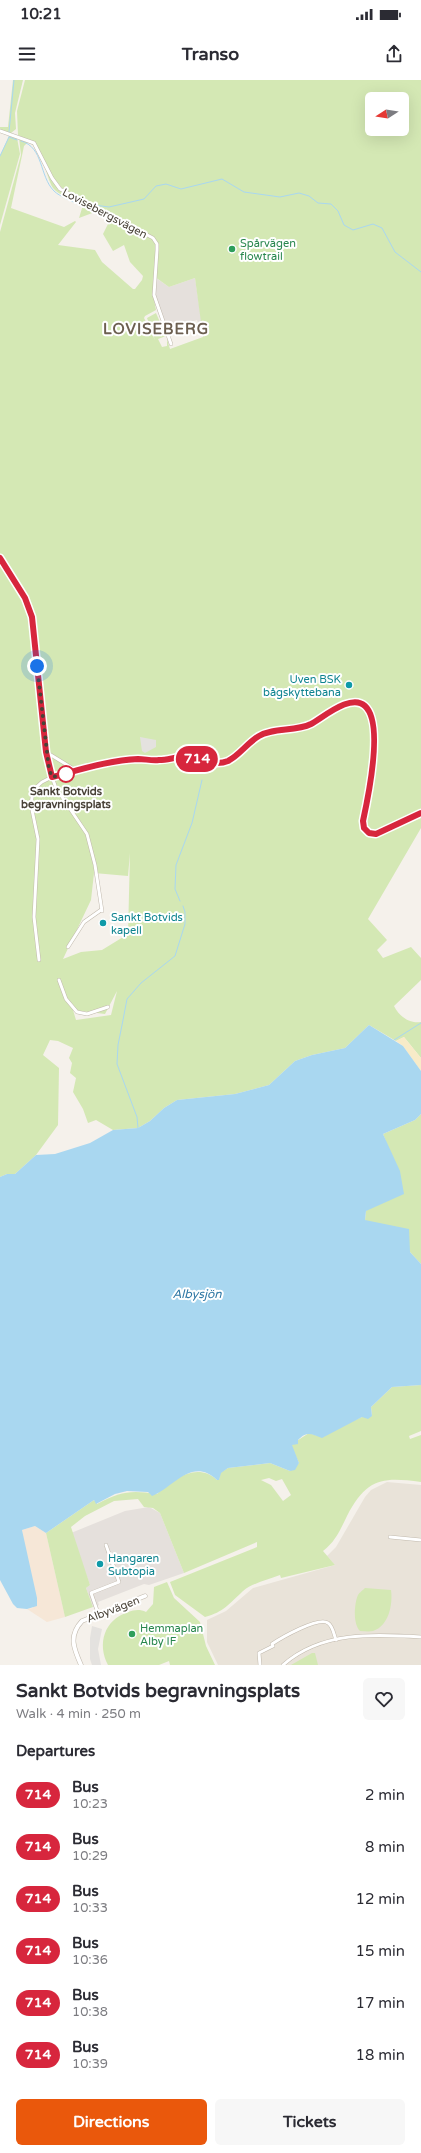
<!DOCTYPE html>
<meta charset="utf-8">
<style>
body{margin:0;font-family:"Varela Round",sans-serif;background:#f7f7f7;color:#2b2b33;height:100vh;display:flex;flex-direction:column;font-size:15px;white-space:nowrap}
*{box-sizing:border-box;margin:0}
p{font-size:13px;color:#7c7c81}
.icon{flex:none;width:22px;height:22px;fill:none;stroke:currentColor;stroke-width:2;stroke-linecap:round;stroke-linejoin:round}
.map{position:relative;height:1585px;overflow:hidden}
.drawer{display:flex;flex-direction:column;background:#fff;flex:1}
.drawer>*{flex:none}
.badge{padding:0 8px;border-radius:13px;font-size:14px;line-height:26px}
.needle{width:26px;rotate:258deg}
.buttons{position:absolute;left:365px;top:12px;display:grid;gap:8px}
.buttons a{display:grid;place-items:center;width:44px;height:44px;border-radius:6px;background:#fff;box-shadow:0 4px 16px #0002;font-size:20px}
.you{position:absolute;width:20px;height:20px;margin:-10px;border:3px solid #fff;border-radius:50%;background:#1a73e8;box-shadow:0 0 0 6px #1a73e833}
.map>.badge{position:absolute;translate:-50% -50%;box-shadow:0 0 0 2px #fff}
h2{padding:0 16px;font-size:15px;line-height:36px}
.round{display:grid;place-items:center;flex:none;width:42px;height:42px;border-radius:6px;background:#f7f7f7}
.headline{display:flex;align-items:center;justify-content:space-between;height:68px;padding:0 16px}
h1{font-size:19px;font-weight:700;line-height:30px}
.button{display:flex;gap:8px;margin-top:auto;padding:8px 16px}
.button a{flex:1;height:46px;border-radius:6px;background:#ea580c;color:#fff;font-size:16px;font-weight:700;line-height:46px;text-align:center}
.button a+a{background:#f7f7f7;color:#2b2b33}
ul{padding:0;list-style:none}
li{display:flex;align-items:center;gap:12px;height:52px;padding:0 16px}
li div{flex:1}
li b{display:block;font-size:15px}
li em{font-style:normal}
li .badge{min-width:44px;font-weight:700;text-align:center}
.status{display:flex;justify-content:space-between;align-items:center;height:28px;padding:0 20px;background:#fff;direction:ltr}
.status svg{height:11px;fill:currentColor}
header{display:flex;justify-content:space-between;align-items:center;height:52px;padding:0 16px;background:#fff;font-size:18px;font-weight:700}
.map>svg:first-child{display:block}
</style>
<div class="status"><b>10:21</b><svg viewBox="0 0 49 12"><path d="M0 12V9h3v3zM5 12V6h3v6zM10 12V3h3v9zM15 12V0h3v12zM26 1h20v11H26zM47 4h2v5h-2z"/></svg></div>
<header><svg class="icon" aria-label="menu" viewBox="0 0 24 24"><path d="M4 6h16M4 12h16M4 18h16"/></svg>Transo<svg class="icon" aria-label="share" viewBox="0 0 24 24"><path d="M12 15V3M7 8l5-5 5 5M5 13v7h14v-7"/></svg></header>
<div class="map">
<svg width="421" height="1585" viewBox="0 0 421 1585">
<rect width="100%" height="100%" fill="#f5f1eb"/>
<!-- residential -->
<path fill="#e9e3d9" d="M 387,1402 L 421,1405 L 421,1585 L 218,1585 L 207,1562 L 207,1540 L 226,1531 L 253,1508 L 335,1485 L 327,1476 L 336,1467 L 365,1417 L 371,1410 Z"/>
<!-- commercial -->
<path fill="#f6e7d7" d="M 35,1446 L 46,1453 L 65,1537 L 47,1542 L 27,1529 L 33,1528 L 22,1450 Z"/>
<!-- industrial -->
<g fill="#e5e0dc">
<path d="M 156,198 L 169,207 L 195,198 L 203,251 L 201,252 L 197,240 L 188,243 L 189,248 L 178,254 L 176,246 L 167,248 L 155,214 Z"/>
<path d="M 149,1427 L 160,1433 L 184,1493 L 149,1505 L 144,1504 L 98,1522 L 99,1525 L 93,1527 L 86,1508 L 90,1505 L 71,1453 L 125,1431 Z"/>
</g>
<!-- green -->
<g fill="#d4e8b4" fill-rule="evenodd">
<path d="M 13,0 L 23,0 L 15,33 L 16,49 L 11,53 L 0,50 L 0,47 L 8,47 Z"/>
<path d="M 25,0 L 421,0 L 421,748 L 368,839 L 387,860 L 377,870 L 383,878 L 411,867 L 421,878 L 421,900 L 394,926 C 399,936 409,944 421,942 L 421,978 L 404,957 L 396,961 L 369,945 L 345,968 L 312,975 L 295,981 L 269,1005 L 235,1014 L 177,1020 L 164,1028 L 150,1041 L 138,1048 L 113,1050 L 96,1040 L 88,1043 L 83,1029 L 73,1012 L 76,998 L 70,993 L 72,983 L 69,978 L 73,968 L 58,961 L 50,960 L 43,975 L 59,988 L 58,1045 L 36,1075 L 15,1094 L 7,1094 L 0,1097 L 0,152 L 21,75 L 19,58 L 33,64 L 56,106 L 114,138 L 115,136 L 62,108 L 53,97 L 36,64 L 18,55 L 17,31 ZM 372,19 L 402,19 L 402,49 L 372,49 ZM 28,62 C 44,69 45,95 53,108 C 59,116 75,119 83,125 L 79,138 L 95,132 L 111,138 L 103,154 L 113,171 L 124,165 L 130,182 L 143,196 L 142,200 L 135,209 L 133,209 L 102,182 L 95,170 L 58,165 L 76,142 L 75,141 L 64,147 L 11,128 L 24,66 ZM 155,197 L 169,207 L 195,198 L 203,257 L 170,269 L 167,259 L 167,266 L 162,267 L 158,259 L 166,256 L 156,233 L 147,238 L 155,260 L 144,238 L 145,236 L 156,230 L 153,214 ZM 130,773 L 128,854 L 102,870 L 81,872 L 63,879 L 91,820 L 94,793 L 128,796 ZM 117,911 L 111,935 L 76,940 L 73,930 L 105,934 Z"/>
<path d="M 9,56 L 17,58 L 20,74 L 0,145 L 0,76 Z"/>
<path d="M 421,1034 L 421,1184 L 410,1172 L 365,1140 L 366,1131 L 389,1069 L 383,1054 L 415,1040 Z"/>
<path d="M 421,1305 L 421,1351 L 409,1356 L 410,1359 L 421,1355 L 421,1402 C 382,1397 367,1398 347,1436 C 340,1450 336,1461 323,1471 L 335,1485 L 281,1498 L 280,1495 C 268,1500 252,1503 243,1511 C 229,1524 224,1532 205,1537 L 175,1515 L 170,1502 L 257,1467 L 257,1462 L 184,1493 L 160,1433 L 153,1428 L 144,1427 L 138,1419 L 114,1421 L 85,1436 L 71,1447 L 90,1505 L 86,1508 L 93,1527 L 65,1537 L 46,1453 L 94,1420 L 97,1424 C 121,1411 131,1410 157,1414 C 173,1398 198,1382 217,1400 L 219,1400 L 220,1393 L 228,1388 L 270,1383 L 290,1391 L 299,1383 L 292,1368 L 292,1364 L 309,1353 L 318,1356 L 362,1337 L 372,1336 L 371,1327 L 392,1307 ZM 269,1398 L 276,1401 L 282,1399 L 291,1415 L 283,1421 L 271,1405 L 261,1400 Z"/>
<path d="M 167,1502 L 174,1518 L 200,1542 L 206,1566 L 215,1585 L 170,1585 L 169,1581 L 159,1585 L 108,1585 C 97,1564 104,1540 128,1532 C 134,1530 140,1529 146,1532 L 153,1524 L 154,1507 Z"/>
<path d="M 365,1508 L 391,1510 C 393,1524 389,1546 373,1551 C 369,1552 364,1551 360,1551 C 353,1544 354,1524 358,1515 C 359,1513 363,1510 365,1508 Z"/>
<path d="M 312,1573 L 315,1573 L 318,1585 L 291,1585 Z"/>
</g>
<!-- sand -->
<path fill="#f8ebc8" d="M 404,957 L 421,978 L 421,991 L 403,966 L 396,961 Z"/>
<!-- parking -->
<g fill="#e4e2df">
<path d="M 140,657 L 156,660 L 156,667 L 145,673 L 142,671 Z"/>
<path d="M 92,1546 L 102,1549 L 98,1569 L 101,1585 L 92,1585 L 90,1579 L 90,1558 Z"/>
</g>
<!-- water -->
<path fill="#a9d7f0" d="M 369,945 L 403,966 L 421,991 L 421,1034 L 415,1040 L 383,1054 L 400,1091 L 404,1114 L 366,1131 L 365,1140 L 409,1149 L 410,1172 L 421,1184 L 421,1305 L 392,1307 L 371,1327 L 372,1336 L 368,1339 L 362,1337 L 322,1358 C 311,1354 307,1351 298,1360 L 298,1364 L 292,1365 L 299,1383 L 295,1390 L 290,1391 L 270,1383 L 228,1388 L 221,1393 L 219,1400 L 217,1400 C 192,1376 173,1408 152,1416 L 148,1412 L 127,1411 L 115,1414 L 96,1424 L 94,1420 L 46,1453 L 35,1446 L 22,1450 L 37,1518 L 37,1526 L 27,1529 L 17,1528 L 13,1524 L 0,1500 L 0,1097 L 7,1094 L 15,1094 L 36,1075 L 55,1074 L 90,1063 L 113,1050 L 138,1048 L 150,1041 L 164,1028 L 177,1020 L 235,1014 L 269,1005 L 295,981 L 312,975 L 345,968 Z"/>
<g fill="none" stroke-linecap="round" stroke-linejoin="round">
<!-- stream -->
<g stroke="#a9d7f0" stroke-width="1">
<path d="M 9,52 L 14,0"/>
<path d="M 9,57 L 17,60"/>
<path d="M 21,61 C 44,67 39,96 54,111 C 60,117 73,121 81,126 L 85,125"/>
<path d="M 0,76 L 9,57"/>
<path d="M 94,125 L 109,127 L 144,119 L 156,106 L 166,104 L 181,109 L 222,99 L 244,112 L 280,117 L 299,113 L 309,116 L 318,123 L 331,124 L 338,131 L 344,145 L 353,150 L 373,144 L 382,148 L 395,172 L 421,192"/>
<path d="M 180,821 L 175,809 L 176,785 L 192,743 L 202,700"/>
<path d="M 394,960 L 421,943"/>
<path d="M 138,1048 L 137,1037 L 117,984 L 118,965 L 123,940 L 127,919 L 141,903 L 175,876 L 185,844 L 185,832 L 183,826"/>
</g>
<!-- minor casing -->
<g stroke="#c1b9ad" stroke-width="4">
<g id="minor">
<path d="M 0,51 L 34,63 L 52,98 L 60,109 L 153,158 L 157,164 L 157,170 L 154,215 L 171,264"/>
<path d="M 0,478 L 20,510 L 30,530 L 49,689 L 56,708 L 87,754 L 95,785 L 102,831"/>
<path d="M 46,672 L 77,691"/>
<path d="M 68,867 L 84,842 L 101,830"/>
<path d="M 39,880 L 34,837 L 38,759 L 31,725 L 33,710 L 42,702 L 52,697 C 79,690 110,680 138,679 C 145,679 152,681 159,680 C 167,680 175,677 183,677 C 197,678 214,687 228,681 C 240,675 247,663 258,656 C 274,647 295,653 311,644 C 324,637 351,613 365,626 C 384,643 368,718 363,741 L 364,748 L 369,753 L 376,754 L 421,733"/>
<path d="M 59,900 L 66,919 L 77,932 L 87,934 L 108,927"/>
<path d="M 390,1457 L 421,1460"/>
<path d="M 98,1533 L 91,1513 L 119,1502 L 106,1465"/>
<path d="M 260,1585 L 259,1573 L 273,1566 L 272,1564 C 281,1558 319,1536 328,1543 C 333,1546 334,1555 336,1560"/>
<path d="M 283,1585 C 321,1551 374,1554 421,1557"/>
</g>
</g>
<!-- tertiary casing -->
<g stroke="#c1b9ad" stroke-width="5">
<path id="tertiary" d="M 81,1585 C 74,1569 68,1556 82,1541 L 145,1516"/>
</g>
<!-- minor -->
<use href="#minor" stroke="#fff" stroke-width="3"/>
<!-- tertiary -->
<use href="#tertiary" stroke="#fff" stroke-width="4"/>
</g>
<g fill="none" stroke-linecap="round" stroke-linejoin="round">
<!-- line casing -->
<g stroke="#fff" stroke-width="9">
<path id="line" d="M 0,478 L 25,518 L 32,537 L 46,672 L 52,697 C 79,690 110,680 138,679 C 145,679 152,681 159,680 C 168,680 175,677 183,677 C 197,678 214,687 228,681 C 240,675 247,663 259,656 C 274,647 295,652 311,644 C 324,637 351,613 365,626 C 384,643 368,718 363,741 L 364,748 L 369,753 L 376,754 L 421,733"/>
</g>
<!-- line -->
<use href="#line" stroke="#d7263d" stroke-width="6"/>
<!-- walk -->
<path stroke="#494238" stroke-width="4" stroke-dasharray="0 7.2" d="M 37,586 L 49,689 L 52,697 L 66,694"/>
</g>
<!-- markers -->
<g fill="#2e9e5b" stroke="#fff" stroke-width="1.5">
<circle cx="232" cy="169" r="4"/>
<circle cx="132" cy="1554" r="4"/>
</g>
<g fill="#0f9aa8" stroke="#fff" stroke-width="1.5">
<circle cx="349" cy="605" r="4"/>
<circle cx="103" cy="843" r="4"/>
<circle cx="100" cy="1484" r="4"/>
</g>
<circle fill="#fff" stroke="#d7263d" stroke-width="2" cx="66" cy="694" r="8"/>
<g text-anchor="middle" stroke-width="4" stroke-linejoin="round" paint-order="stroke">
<!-- street labels -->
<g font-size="11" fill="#494238" stroke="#fff">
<text transform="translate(105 133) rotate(28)" y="4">Lovisebergsvägen</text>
<text transform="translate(113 1529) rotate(-21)" y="4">Albyvägen</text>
</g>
<!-- leisure labels -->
<g font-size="11" fill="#27864d" stroke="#fff" text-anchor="start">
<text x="240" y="167">Spårvägen<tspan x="240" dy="13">flowtrail</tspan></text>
<text x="140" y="1552">Hemmaplan<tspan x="140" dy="13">Alby IF</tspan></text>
</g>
<!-- culture labels -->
<g font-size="11" fill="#0d838f" stroke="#fff" text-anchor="start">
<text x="341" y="603" text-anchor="end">Uven BSK<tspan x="341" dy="13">bågskyttebana</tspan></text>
<text x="111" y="841">Sankt Botvids<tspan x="111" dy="13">kapell</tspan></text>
<text x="108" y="1482">Hangaren<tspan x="108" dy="13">Subtopia</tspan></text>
</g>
<!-- stop labels -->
<g font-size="11" font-weight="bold" fill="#494238" stroke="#fff">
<text x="66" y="715">Sankt Botvids<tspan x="66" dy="13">begravningsplats</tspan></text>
</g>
<!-- water labels -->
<g font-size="12" font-style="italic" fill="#2f78a5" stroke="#fff">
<text x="197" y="1218">Albysjön</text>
</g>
<!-- district labels -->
<g font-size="15" font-weight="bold" letter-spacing="1" fill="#6c5f50" stroke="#fff">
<text x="156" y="254">LOVISEBERG</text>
</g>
</g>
</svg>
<div class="buttons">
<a><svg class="needle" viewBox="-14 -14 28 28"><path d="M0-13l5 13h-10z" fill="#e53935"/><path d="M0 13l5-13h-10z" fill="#7c7c81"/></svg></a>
</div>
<div class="you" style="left:37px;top:586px"></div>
<b class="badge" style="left:197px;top:679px;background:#d7263d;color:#fff">714</b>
</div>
<section class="drawer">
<div class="headline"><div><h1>Sankt Botvids begravningsplats</h1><p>Walk · 4 min · 250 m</p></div><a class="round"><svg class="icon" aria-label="heart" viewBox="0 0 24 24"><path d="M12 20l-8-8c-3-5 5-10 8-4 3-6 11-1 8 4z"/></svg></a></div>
<h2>Departures</h2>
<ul>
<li><span class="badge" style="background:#d7263d;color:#fff">714</span><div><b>Bus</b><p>10:23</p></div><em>2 min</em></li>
<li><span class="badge" style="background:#d7263d;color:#fff">714</span><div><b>Bus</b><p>10:29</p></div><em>8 min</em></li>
<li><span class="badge" style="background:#d7263d;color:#fff">714</span><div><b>Bus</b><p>10:33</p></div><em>12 min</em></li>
<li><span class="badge" style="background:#d7263d;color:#fff">714</span><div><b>Bus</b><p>10:36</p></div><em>15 min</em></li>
<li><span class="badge" style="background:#d7263d;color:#fff">714</span><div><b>Bus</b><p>10:38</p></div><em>17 min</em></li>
<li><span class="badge" style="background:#d7263d;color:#fff">714</span><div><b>Bus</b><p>10:39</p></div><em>18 min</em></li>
</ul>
<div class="button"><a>Directions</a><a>Tickets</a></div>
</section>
